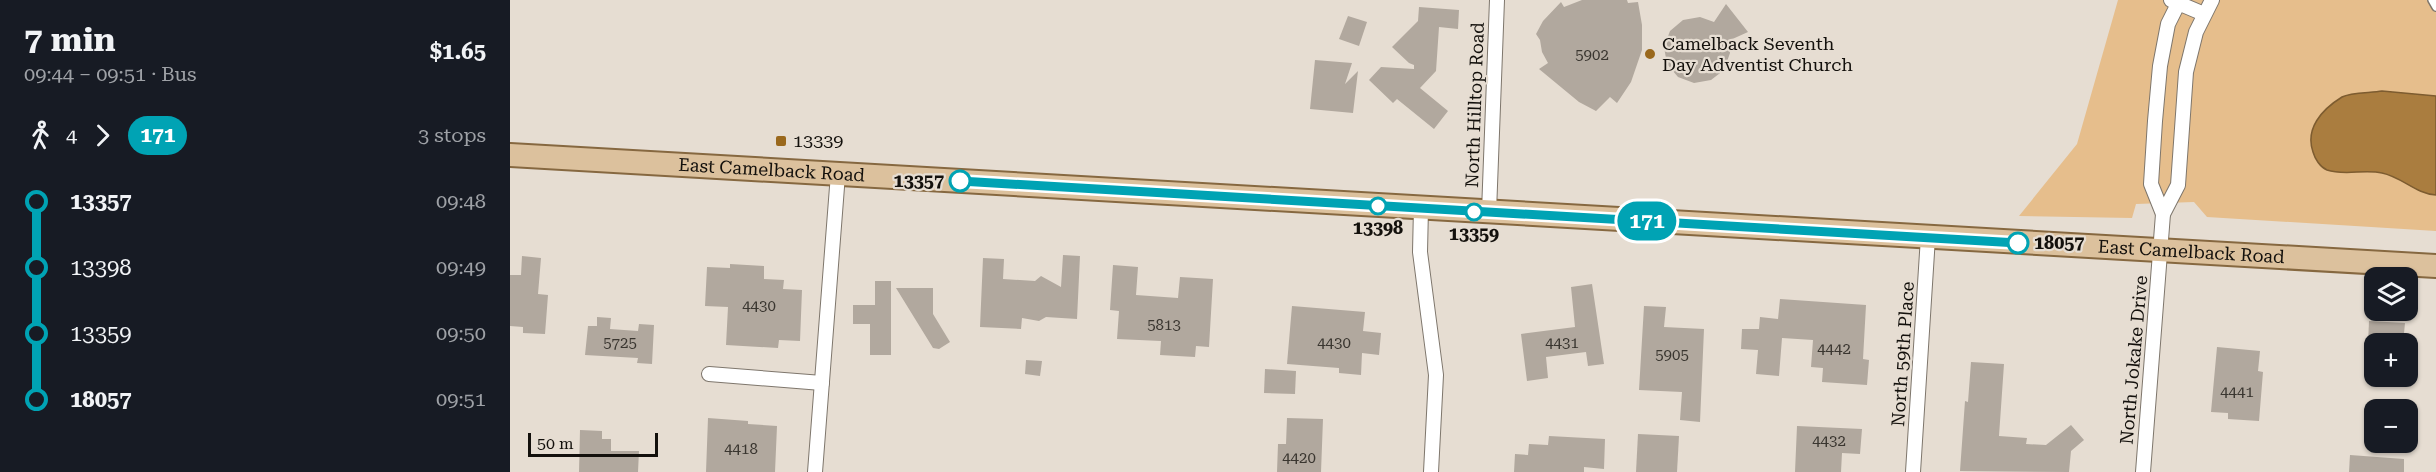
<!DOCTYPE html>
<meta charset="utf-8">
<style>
body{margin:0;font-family:"Roboto Serif",serif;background:#242831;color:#f1f3f6;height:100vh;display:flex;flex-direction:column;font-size:22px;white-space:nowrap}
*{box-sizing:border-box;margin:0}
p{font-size:20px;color:#9ea1a6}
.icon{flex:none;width:33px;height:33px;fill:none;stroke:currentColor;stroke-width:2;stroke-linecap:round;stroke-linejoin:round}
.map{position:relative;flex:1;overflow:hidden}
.panel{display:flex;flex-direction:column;background:#171b24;width:510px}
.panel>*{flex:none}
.badge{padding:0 12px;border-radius:20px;font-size:21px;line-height:39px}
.buttons{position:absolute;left:1854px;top:267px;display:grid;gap:12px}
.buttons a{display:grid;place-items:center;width:54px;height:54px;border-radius:12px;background:#171b24;box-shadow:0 2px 4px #0004;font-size:30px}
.scale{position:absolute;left:18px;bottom:15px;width:130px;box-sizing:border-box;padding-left:6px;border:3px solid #13100c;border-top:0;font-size:16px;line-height:21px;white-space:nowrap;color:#13100c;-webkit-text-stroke:4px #e6ddd2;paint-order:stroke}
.map>.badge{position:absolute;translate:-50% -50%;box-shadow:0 0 0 3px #fff}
.legs{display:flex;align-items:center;gap:9px;height:66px;padding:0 24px;font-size:20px}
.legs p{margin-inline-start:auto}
.headline{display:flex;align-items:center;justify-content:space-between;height:102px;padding:0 24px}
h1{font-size:33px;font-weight:700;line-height:45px}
ul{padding:0 24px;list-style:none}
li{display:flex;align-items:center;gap:21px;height:66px;font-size:22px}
li i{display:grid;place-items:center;width:9px;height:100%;margin:0 8px;background:currentColor}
li i::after{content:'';width:15px;height:15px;margin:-8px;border:4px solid;border-radius:50%;background:#171b24}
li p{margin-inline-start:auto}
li:first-child i{background:linear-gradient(#0000 50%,currentColor 0)}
li:last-child i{background:linear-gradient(currentColor 50%,#0000 0)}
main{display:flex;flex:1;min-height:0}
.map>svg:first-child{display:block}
</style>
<main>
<section class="panel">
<div class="headline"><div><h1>7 min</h1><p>09:44 – 09:51 · Bus</p></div><b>$1.65</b></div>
<div class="legs"><svg class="icon" aria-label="walk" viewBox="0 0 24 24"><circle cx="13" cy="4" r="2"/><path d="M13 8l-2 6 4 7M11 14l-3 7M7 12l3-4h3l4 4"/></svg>4<svg class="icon" aria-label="forward" viewBox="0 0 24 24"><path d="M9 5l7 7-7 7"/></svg><b class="badge" style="background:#00a3b4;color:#fff">171</b><p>3 stops</p></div>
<ul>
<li><i style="color:#00a3b4"></i><b>13357</b><p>09:48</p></li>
<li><i style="color:#00a3b4"></i><span>13398</span><p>09:49</p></li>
<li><i style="color:#00a3b4"></i><span>13359</span><p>09:50</p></li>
<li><i style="color:#00a3b4"></i><b>18057</b><p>09:51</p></li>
</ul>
</section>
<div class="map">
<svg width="1926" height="472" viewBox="0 0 1926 472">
<rect width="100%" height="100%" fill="#e6ddd2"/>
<!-- green -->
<path fill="#e6be8c" d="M 1608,0 L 1926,0 L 1926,231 L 1697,217 L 1684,202 L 1626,204 L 1622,218 L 1509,216 L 1567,144 Z"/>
<!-- water -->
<path fill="#aa7d3f" stroke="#7d5c30" stroke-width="1.5" d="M 1872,91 L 1926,96 L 1926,195 C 1906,194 1892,177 1872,173 C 1854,169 1834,176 1817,170 C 1810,167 1805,159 1803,152 C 1795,129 1811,110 1832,97 C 1841,92 1861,93 1872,91 Z"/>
<!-- building -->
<g fill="#b1a89e">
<path d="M 1072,0 L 1117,0 L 1118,3 L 1128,2 L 1132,25 L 1132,50 L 1121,82 L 1107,103 L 1100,97 L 1086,111 L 1069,102 L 1029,69 L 1038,63 L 1032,52 L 1030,40 L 1026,34 L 1033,21 L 1051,2 L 1054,7 Z"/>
<path d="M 1216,4 L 1238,32 L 1218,41 L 1220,53 L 1214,70 L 1201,80 L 1184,83 L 1168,77 L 1157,64 L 1154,47 L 1160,31 L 1173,20 L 1190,17 L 1204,22 Z"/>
<path d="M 909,7 L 949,10 L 948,29 L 929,27 L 926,71 L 910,88 L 938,111 L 924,129 L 887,99 L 883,103 L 859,80 L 871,67 L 904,69 L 904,65 L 899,63 L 882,47 L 908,21 Z"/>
<path d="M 838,16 L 857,22 L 849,46 L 829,39 Z"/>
<path d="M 805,60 L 842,63 L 835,84 L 848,71 L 843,113 L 800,109 Z"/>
<path d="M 553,255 L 570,256 L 567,319 L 536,317 L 529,321 L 512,318 L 511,329 L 470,327 L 473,258 L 494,259 L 493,279 L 525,281 L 531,276 L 551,287 Z"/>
<path d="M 12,256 L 31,258 L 28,294 L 38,295 L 35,334 L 13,333 L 13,327 L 0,326 L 0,275 L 11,275 Z"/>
<path d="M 220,264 L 254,266 L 254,279 L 274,280 L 273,289 L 292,290 L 290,341 L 269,340 L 268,348 L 216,345 L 218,307 L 195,306 L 197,267 L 220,268 Z"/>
<path d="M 603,265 L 628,267 L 626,295 L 668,298 L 670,277 L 703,279 L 699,347 L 686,346 L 685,357 L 650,355 L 651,341 L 607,339 L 609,311 L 600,310 Z"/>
<path d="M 365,281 L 381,281 L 381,355 L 360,355 L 360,324 L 343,324 L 343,305 L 365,305 Z"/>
<path d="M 1082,284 L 1094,364 L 1078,366 L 1076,352 L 1036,357 L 1038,378 L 1017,381 L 1011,334 L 1065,327 L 1061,287 Z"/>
<path d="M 386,288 L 423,288 L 423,314 L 440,342 L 429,349 L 423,348 Z"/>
<path d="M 1270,299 L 1356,305 L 1353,359 L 1359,360 L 1357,385 L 1312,382 L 1313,368 L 1301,367 L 1303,340 L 1272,338 L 1269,376 L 1246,374 L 1248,350 L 1231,349 L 1232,329 L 1249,329 L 1250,317 L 1268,319 Z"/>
<path d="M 782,306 L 855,312 L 853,331 L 871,333 L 869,355 L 852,353 L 851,375 L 829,373 L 829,368 L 777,364 Z"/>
<path d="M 1134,306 L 1156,307 L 1154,327 L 1194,329 L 1190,422 L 1170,420 L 1172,392 L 1129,390 Z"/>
<path d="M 87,317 L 101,318 L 100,329 L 128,331 L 129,324 L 144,325 L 142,364 L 127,363 L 128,358 L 75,355 L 78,326 L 87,326 Z"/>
<path d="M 1859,321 L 1895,323 L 1893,344 L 1858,344 Z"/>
<path d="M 1707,347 L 1750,351 L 1748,371 L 1753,372 L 1749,421 L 1718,419 L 1718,413 L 1701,412 Z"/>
<path d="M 516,360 L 532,361 L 530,376 L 515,374 Z"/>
<path d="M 1461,362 L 1494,364 L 1489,436 L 1517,438 L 1516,444 L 1536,445 L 1561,425 L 1574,440 L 1561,451 L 1559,472 L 1450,471 L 1455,401 L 1458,402 Z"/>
<path d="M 755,369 L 786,371 L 785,394 L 754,393 Z"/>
<path d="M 198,418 L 238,421 L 238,424 L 267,426 L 265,472 L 196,472 Z"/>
<path d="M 777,418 L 813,419 L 811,472 L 767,472 L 768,444 L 776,444 Z"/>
<path d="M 1287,426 L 1352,429 L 1350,454 L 1332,453 L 1331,472 L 1285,472 Z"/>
<path d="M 70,430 L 92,431 L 92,439 L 101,439 L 101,451 L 129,451 L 128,472 L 69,472 Z"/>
<path d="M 1128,434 L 1169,436 L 1167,472 L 1126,472 Z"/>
<path d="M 1039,436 L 1095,439 L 1094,469 L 1074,467 L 1074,472 L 1004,472 L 1005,454 L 1018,455 L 1019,444 L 1038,445 Z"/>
<path d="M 1840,455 L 1894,459 L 1894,472 L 1839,472 Z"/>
</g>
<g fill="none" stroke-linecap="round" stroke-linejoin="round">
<!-- service casing -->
<g stroke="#7e766c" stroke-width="10">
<path id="service" d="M 1922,0 L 1926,7"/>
</g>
<!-- minor casing -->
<g stroke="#7e766c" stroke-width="16">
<g id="minor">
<path d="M 1661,0 L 1694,14"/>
<path d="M 911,208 L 910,252 L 926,375 L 921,472"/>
<path d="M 979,212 L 987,0"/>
<path d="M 1653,214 L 1641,184 L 1645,121 L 1650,66 L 1658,24 L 1670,0"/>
<path d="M 199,374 L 312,383"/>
<path d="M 305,472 L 328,174"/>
<path d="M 1403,472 L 1418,237"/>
<path d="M 1633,472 L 1653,214 L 1668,185 L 1676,72 L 1686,32 L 1702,0"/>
</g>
</g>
<!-- primary casing -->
<g stroke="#866840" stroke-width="26">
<g id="primary">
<path id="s1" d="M 0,155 L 1926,266"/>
</g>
</g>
<!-- service -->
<use href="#service" stroke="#fff" stroke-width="7"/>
<!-- minor -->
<use href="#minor" stroke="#fff" stroke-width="14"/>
<!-- primary -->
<use href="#primary" stroke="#dcc19d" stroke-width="22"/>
</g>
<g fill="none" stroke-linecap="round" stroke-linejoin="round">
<!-- line-1 casing -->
<g stroke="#fff" stroke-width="14">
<path id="line-1" d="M 450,181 L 1508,243"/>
</g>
<!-- line-1 -->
<use href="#line-1" stroke="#00a3b4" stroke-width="9"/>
</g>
<!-- markers -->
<g fill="#9a681c" stroke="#e6ddd2" stroke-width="2">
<circle cx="1140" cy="54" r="6"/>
<rect x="265" y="135" width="12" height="12" rx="3"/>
</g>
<g fill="#fff" stroke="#00a3b4" stroke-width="3">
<circle cx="450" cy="181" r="10"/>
<circle cx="868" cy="206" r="8"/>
<circle cx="964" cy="212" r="8"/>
<circle cx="1508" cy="243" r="10"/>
</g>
<g text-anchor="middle" stroke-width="4.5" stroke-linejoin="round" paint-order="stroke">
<!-- number labels -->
<g font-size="15" fill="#3a3630">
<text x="1082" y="60">5902</text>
<text x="249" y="311">4430</text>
<text x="654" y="330">5813</text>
<text x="110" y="348">5725</text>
<text x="824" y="348">4430</text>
<text x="1052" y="348">4431</text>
<text x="1324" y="354">4442</text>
<text x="1162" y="360">5905</text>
<text x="1727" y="397">4441</text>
<text x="1319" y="446">4432</text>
<text x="231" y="454">4418</text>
<text x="789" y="463">4420</text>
</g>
<!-- poi labels -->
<g font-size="18" fill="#13100c" stroke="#e6ddd2" text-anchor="start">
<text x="1152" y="50">Camelback Seventh<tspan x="1152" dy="21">Day Adventist Church</tspan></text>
<text x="283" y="147">13339</text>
</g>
<!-- street labels -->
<g font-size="18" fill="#13100c" stroke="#e6ddd2">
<text transform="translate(965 105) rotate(-88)" y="6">North Hilltop Road</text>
<text dy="6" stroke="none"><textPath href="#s1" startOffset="262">East Camelback Road</textPath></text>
<text dy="6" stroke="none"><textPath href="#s1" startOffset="1684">East Camelback Road</textPath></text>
<text transform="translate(1393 354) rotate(-86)" y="6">North 59th Place</text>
<text transform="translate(1624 360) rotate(-85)" y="6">North Jokake Drive</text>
</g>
<!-- stop labels -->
<g font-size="18" font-weight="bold" fill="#13100c" stroke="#e6ddd2">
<text x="434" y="187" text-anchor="end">13357</text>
<text x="868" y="234">13398</text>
<text x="964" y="240">13359</text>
<text x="1524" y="249" text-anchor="start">18057</text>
</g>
</g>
</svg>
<div class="buttons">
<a><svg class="icon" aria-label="layers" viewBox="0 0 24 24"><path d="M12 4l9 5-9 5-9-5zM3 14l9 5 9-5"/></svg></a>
<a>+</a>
<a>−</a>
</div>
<div class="scale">50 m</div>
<b class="badge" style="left:1137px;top:221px;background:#00a3b4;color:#fff">171</b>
</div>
</main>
